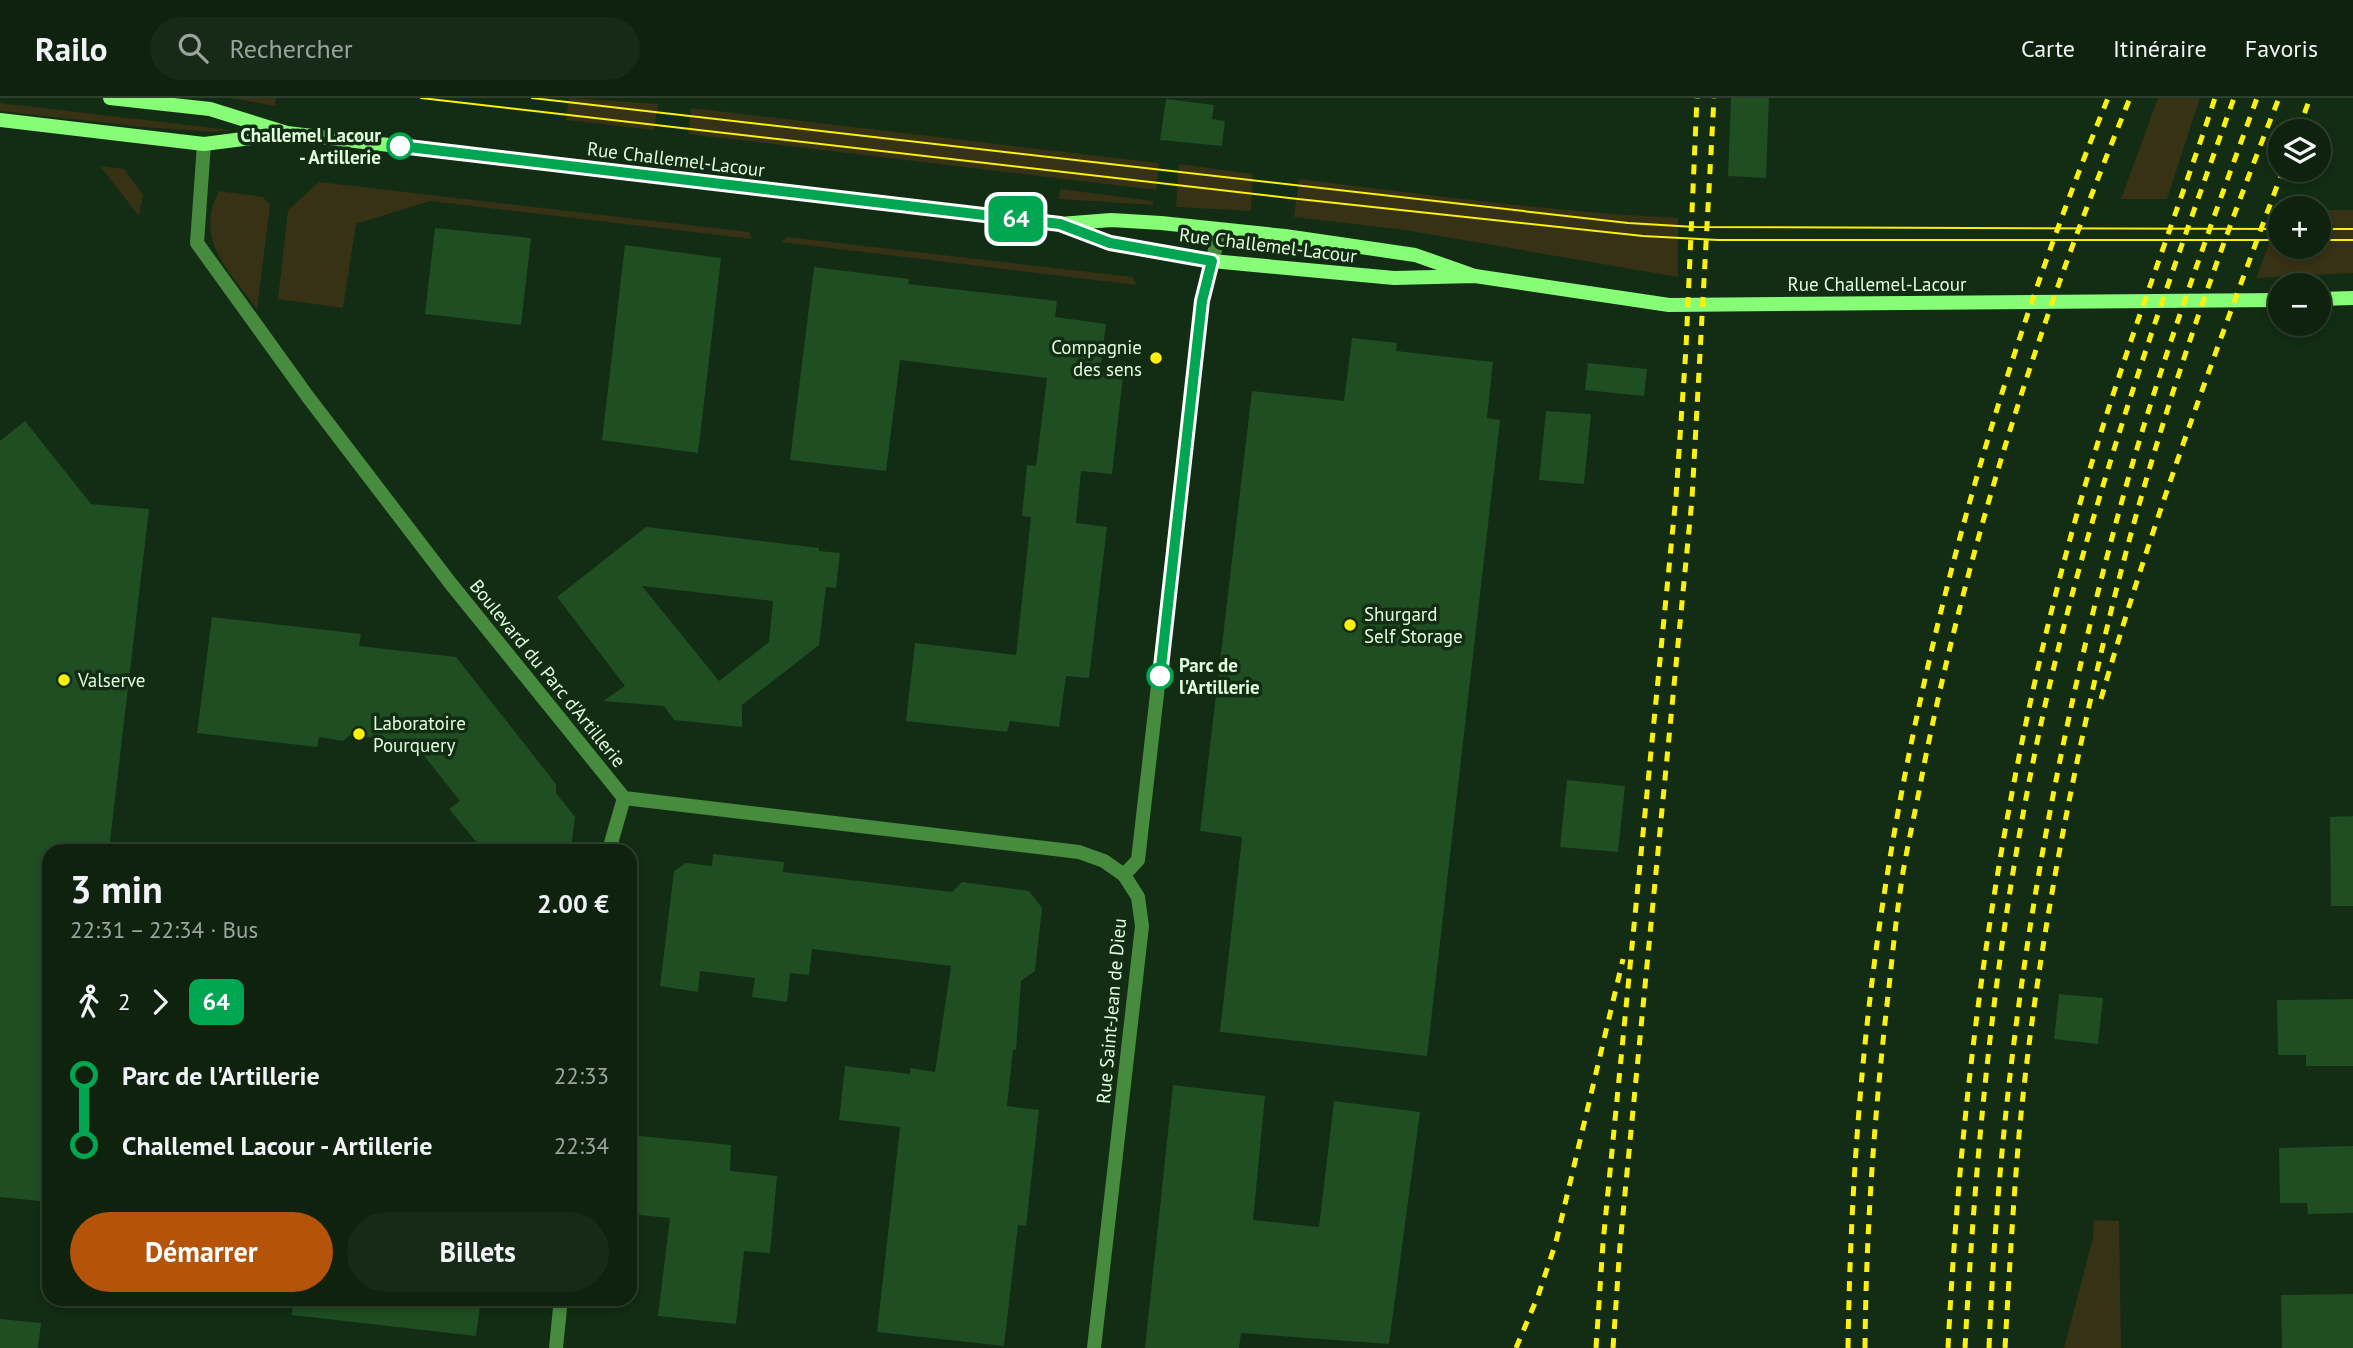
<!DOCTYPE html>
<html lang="fr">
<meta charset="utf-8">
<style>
body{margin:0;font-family:"PT Sans",sans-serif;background:#172a17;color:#f1f3f6;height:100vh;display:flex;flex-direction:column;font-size:26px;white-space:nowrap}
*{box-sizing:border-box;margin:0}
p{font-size:23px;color:#9ba49e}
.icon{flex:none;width:38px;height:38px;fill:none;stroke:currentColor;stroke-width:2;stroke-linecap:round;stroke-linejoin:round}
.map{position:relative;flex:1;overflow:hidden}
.panel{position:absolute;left:42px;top:746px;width:595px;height:462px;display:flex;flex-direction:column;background:#0e220e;border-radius:21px;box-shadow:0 4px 10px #0003,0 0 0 2px #2e3f2e}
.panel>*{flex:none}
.badge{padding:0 14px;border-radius:10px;font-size:24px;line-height:46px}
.buttons{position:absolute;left:2268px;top:21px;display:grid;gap:14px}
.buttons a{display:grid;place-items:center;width:63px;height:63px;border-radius:50%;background:#0e220e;box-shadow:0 4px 10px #0003,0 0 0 2px #2e3f2e;font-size:35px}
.map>.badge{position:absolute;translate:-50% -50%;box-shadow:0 0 0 4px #fff}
.legs{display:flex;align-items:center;gap:10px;height:77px;padding:0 28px;font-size:23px}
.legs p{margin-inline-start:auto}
.headline{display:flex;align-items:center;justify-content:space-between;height:119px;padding:0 28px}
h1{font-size:38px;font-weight:600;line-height:52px}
.button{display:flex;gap:14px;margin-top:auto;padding:14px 28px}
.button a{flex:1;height:80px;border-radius:42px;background:#b45309;color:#fff;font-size:28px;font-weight:600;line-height:80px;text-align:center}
.button a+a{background:#172a17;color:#f1f3f6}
ul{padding:0 28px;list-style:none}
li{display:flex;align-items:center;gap:24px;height:70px;font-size:26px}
li i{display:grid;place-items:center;width:10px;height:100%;margin:0 9px;background:currentColor}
li i::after{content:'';width:18px;height:18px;margin:-9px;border:5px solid;border-radius:50%;background:#0e220e}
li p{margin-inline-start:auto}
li:first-child i{background:linear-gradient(#0000 50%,currentColor 0)}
li:last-child i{background:linear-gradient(currentColor 50%,#0000 0)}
header{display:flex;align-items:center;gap:42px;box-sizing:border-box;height:98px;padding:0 35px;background:#0e220e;border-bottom:2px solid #2e3f2e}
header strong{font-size:33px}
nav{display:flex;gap:38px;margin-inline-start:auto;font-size:24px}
.search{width:490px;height:63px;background:#172a17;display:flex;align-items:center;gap:18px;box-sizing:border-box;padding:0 24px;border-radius:38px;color:#9ba49e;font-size:26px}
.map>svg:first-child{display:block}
</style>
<header>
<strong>Railo</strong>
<div class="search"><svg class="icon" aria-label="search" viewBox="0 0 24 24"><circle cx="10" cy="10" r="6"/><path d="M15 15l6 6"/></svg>Rechercher</div>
<nav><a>Carte</a><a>Itinéraire</a><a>Favoris</a></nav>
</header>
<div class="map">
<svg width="2353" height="1250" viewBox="0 0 2353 1250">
<rect width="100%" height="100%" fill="#122d13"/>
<!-- green -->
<g fill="#373115">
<path d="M 230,0 L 276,0 L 275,8 Z"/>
<path d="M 569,0 L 658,6 L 654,32 L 566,22 Z"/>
<path d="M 2158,0 L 2200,0 L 2167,101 L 2121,101 Z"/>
<path d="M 0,5 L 230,32 L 213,34 L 143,29 L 0,13 Z"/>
<path d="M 691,10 L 1159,65 L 1156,92 L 688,36 Z"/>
<path d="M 1179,66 L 1253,76 L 1251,113 L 1176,109 Z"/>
<path d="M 100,68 L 124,71 L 143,97 L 139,118 Z"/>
<path d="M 1299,81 C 1424,96 1551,114 1678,120 L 1678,179 L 1405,132 L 1294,119 Z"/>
<path d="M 319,84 L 749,134 L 752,141 L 430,103 L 356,126 L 343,210 L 278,201 L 288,112 Z"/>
<path d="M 1060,91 L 1153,103 L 1153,107 L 1059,101 Z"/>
<path d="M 219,93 L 263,99 L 270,107 L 257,211 C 230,174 193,141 219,93 Z"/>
<path d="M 2319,112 L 2353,112 L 2353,175 L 2256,180 L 2280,117 L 2280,149 L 2319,149 Z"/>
<path d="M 787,139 L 1132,179 L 1137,187 L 781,144 Z"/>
<path d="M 2094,1122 L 2119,1123 L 2121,1250 L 2064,1250 L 2093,1140 Z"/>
</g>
<!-- building -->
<g fill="#1e4e21" fill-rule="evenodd">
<path d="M 1731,0 L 1769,0 L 1766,80 L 1728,78 Z"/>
<path d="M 1166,1 L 1214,7 L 1212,21 L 1225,23 L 1222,48 L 1160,42 Z"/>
<path d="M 435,130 L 531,140 L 521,227 L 425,216 Z"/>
<path d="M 625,147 L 721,160 L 698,355 L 602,342 Z"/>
<path d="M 814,169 L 909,181 L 908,186 L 1057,203 L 1055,219 L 1106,226 L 1100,274 L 1123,278 L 1112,376 L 1081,373 L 1076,425 L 1107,429 L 1089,580 L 1066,578 L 1059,629 L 1010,623 L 1007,634 L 906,623 L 915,545 L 1016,557 L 1031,419 L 1022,418 L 1027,367 L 1036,368 L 1047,280 L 900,262 L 886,373 L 790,362 Z"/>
<path d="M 1352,240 L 1397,245 L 1396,253 L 1493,264 L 1487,320 L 1500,322 L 1427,958 L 1220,934 L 1242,739 L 1200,733 L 1252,293 L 1344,303 Z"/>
<path d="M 1588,265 L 1647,271 L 1644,298 L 1585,292 Z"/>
<path d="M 1546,313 L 1591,316 L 1584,386 L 1539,382 Z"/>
<path d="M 25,323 L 91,406 L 149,411 L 109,752 L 49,752 L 49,1104 L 0,1099 L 0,343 Z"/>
<path d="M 646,429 L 819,450 L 819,453 L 840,455 L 836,490 L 826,489 L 819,547 L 742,607 L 742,629 L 674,622 L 664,608 L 603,603 L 625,588 L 557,499 ZM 642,488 L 773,503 L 769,544 L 719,583 Z"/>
<path d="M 212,519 L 361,536 L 359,548 L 456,559 L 556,686 L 556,695 L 575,719 L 571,752 L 483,752 L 449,711 L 460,703 L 414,645 L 350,637 L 343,643 L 319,639 L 317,649 L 197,635 Z"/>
<path d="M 1567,682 L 1625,688 L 1618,754 L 1560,749 Z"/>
<path d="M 2353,718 L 2353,808 L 2331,808 L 2330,719 Z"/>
<path d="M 713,756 L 784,764 L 783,774 L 952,794 L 962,784 L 1029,793 L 1042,810 L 1035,873 L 1021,883 L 1016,952 L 1013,952 L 1007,1008 L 1039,1012 L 1026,1128 L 1018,1127 L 1004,1248 L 877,1234 L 900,1029 L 839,1022 L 845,968 L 910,976 L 910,970 L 935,974 L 951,868 L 812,851 L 809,877 L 790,875 L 787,904 L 752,899 L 755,880 L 700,873 L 698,894 L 660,888 L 674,773 L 686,765 L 712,768 Z"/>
<path d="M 2059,896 L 2103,900 L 2098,946 L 2054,941 Z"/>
<path d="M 2353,901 L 2353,968 L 2306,968 L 2306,957 L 2278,957 L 2277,902 Z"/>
<path d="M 1173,987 L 1265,998 L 1253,1122 L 1319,1129 L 1334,1003 L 1420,1014 L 1389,1246 L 1241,1235 L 1239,1250 L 1145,1250 Z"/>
<path d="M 630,1037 L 731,1047 L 730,1073 L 777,1078 L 770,1155 L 744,1153 L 736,1226 L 658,1218 L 670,1120 L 630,1116 Z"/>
<path d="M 2353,1048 L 2353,1115 L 2308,1116 L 2307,1105 L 2280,1105 L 2279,1050 Z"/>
<path d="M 2353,1196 L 2353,1250 L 2282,1250 L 2281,1197 Z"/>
<path d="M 293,1200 L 481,1200 L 476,1238 L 292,1217 Z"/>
<path d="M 0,1221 L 41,1225 L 38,1250 L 0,1250 Z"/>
</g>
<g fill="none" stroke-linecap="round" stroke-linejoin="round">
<!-- street -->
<g stroke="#478b3e" stroke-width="14">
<path d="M 204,46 L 197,145 L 308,299 L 451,486 L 624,700 L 1079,754 L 1104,763 L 1124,777"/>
<path d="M 609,752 L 624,700"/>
<path d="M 556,1250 L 561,1200"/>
<path d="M 1094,1250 L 1142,828 L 1138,799 L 1124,777 L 1138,762 L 1202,203 L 1220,132"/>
</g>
<!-- secondary -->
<g stroke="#87fd77" stroke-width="14">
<path d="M 110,0 L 210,11 L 287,35 L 1060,126 L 1111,122 L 1161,125 L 1285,138 L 1415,157 L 1475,178"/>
<path d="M 0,22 L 204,46 L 282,36"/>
<path d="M 1064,128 L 1110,145 L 1212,163 L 1394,180 L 1475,178 L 1669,207 L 2280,202"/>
<path d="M 2319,201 L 2353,200"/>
</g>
<!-- tram -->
<g stroke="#fcf00d" stroke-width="2">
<path d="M 421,0 L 1289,100 L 1643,138 L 1718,142 L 2280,142"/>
<path d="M 532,0 L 1628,125 L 1695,129 L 2280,131"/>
<path d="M 2319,131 L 2353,131"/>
<path d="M 2319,142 L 2353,142"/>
</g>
<!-- rail -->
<g stroke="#fcf00d" stroke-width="5" stroke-dasharray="10 9" stroke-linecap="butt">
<path d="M 2298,33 L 2310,0"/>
<path d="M 2101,601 C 2153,421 2218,247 2283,72"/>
<path d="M 1516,1250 L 1538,1198 L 1556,1144 L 1623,861"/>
<path d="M 1596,1250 L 1603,1145 L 1676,398 L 1686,250 L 1697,0"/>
<path d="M 1613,1250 L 1620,1147 L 1692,401 L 1714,0"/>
<path d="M 1848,1250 C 1850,1113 1859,974 1878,838 C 1918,553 2000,266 2108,0"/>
<path d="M 1865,1250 C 1866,1129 1875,1009 1889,889 C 1893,851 1897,812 1903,774 C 1909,740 1917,706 1923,672 C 1969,442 2041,217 2130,0"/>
<path d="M 1948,1250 C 1963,947 2007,645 2095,354 C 2131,235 2176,118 2215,0"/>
<path d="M 1965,1250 C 1976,1044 1996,838 2039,635 C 2085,418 2159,209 2234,0"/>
<path d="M 1989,1250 C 2000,967 2045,684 2120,410 C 2158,271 2208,135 2257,0"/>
<path d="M 2005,1250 C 2009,1179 2013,1108 2019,1037 C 2035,868 2067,699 2106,534 C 2149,352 2210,174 2279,0"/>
</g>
</g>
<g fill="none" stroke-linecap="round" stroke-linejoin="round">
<!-- line-1 casing -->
<g stroke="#fff" stroke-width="16">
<path id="line-1" d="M 400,48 L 1060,126 L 1110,145 L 1212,163 L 1202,203 L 1160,578"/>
</g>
<!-- line-1 -->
<use href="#line-1" stroke="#00a651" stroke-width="10"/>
</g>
<!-- markers -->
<g fill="#fff" stroke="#00a651" stroke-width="3.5">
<circle cx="400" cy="48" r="12"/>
<circle cx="1160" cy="578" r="12"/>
</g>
<g fill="#fcf00d" stroke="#122d13" stroke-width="2.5">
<circle cx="1156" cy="260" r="7"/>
<circle cx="1350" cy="527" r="7"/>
<circle cx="64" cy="582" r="7"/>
<circle cx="359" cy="636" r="7"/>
</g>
<g text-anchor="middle" stroke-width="7" stroke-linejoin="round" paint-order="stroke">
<!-- stop labels -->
<g font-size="19" font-weight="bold" fill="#e0ffde" stroke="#122d13" text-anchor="end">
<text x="381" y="44">Challemel Lacour<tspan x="381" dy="22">- Artillerie</tspan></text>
<text x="1179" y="574" text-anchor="start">Parc de<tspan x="1179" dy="22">l'Artillerie</tspan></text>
</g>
<!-- street labels -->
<g font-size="19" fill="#e0ffde" stroke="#122d13">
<text transform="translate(676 61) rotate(7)" y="7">Rue Challemel-Lacour</text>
<text transform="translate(1268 147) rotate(7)" y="7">Rue Challemel-Lacour</text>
<text x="1877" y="193">Rue Challemel-Lacour</text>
<text transform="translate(548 575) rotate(51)" y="7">Boulevard du Parc d'Artillerie</text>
<text transform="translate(1111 913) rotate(-85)" y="7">Rue Saint-Jean de Dieu</text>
</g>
<!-- poi labels -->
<g font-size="19" fill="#e0ffde" stroke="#122d13" text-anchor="start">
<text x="1142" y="256" text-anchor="end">Compagnie<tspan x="1142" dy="22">des sens</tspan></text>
<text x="1364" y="523">Shurgard<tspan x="1364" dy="22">Self Storage</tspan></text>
<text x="78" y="589">Valserve</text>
<text x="373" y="632">Laboratoire<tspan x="373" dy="22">Pourquery</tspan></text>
</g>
</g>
</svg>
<div class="buttons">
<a><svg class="icon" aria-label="layers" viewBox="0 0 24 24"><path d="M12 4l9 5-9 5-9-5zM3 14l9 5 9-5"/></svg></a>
<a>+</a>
<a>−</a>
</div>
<b class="badge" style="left:1016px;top:121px;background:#00a651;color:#fff">64</b>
<section class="panel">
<div class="headline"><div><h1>3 min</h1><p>22:31 – 22:34 · Bus</p></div><b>2.00 €</b></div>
<div class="legs"><svg class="icon" aria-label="walk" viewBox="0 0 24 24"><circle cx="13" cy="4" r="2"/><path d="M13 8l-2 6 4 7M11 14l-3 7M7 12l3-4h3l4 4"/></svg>2<svg class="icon" aria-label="forward" viewBox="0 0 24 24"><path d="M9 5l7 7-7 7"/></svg><b class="badge" style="background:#00a651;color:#fff">64</b></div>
<ul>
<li><i style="color:#00a651"></i><b>Parc de l'Artillerie</b><p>22:33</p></li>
<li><i style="color:#00a651"></i><b>Challemel Lacour - Artillerie</b><p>22:34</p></li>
</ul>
<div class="button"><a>Démarrer</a><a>Billets</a></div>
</section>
</div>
